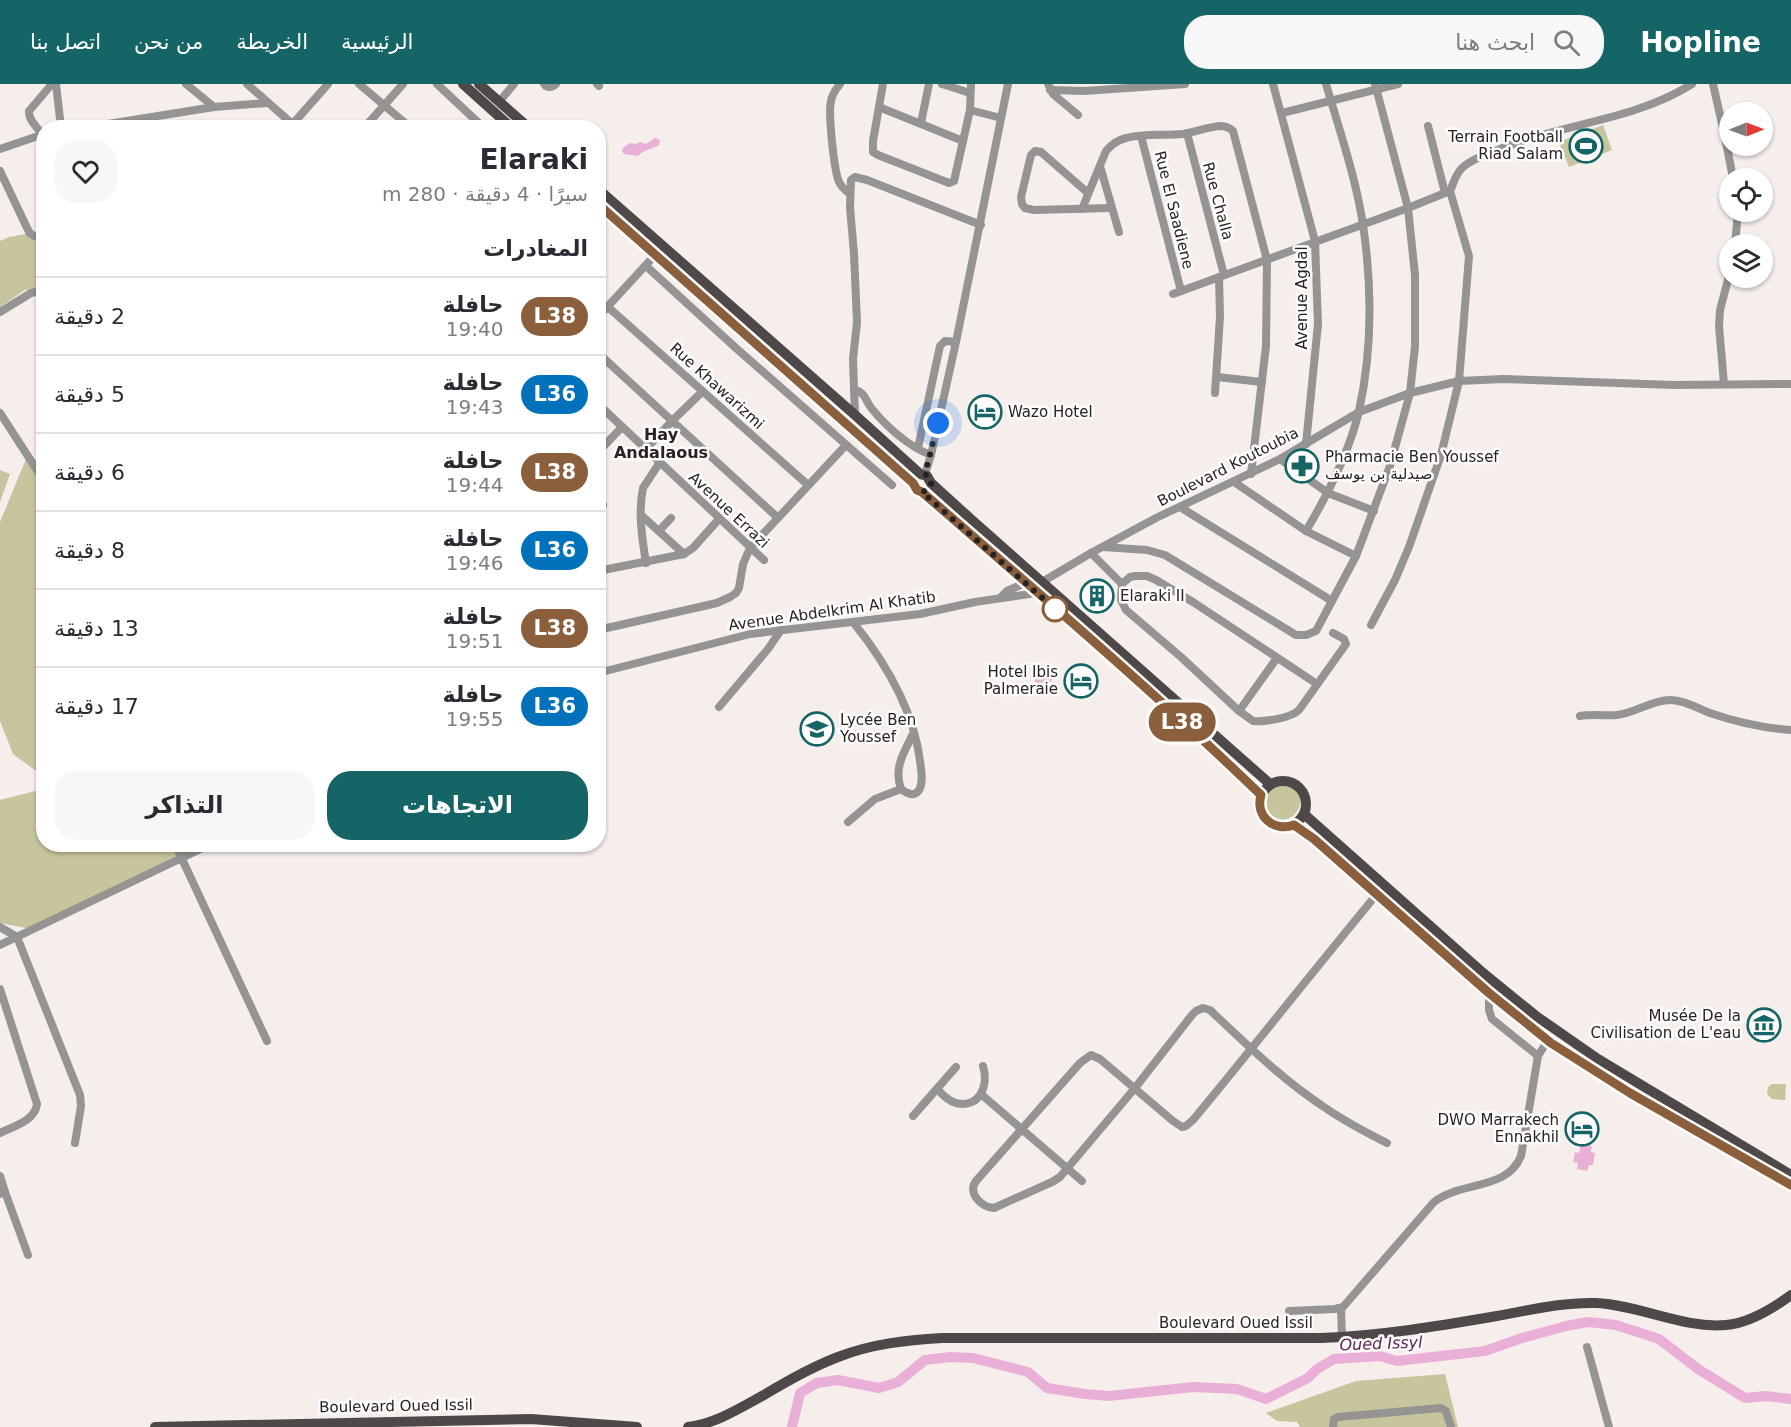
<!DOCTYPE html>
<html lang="ar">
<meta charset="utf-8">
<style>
body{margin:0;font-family:"DejaVu Sans",Cairo,sans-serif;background:#f7f7f7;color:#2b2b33;direction:rtl;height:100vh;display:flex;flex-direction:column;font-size:22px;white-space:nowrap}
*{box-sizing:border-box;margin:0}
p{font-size:20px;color:#7c7c81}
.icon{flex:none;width:33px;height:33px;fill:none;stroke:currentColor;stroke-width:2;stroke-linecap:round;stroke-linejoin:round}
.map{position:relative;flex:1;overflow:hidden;direction:ltr}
.drawer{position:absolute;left:36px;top:36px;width:570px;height:732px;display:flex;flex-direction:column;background:#fff;border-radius:24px;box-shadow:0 2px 4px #0004;direction:rtl}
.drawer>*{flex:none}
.badge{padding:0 12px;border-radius:20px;font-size:21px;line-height:39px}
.needle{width:39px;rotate:89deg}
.fabs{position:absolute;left:1719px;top:18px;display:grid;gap:12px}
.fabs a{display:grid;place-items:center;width:54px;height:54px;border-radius:50%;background:#fff;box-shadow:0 2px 4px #0004;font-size:30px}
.you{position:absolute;width:30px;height:30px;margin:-15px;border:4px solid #fff;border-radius:50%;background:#1a73e8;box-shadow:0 0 0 9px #1a73e833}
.map>.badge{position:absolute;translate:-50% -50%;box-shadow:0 0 0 3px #fff}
h2{padding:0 18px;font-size:22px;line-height:54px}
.round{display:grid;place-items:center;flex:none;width:63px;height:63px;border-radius:24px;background:#f7f7f7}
.summary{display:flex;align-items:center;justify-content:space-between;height:102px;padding:0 18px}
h1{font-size:28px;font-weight:700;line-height:45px}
.button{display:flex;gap:12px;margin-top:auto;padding:12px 18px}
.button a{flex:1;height:69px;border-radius:24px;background:#156567;color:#fff;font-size:24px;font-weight:700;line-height:69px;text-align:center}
.button a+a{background:#f7f7f7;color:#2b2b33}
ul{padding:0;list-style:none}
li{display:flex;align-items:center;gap:18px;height:78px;padding:0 18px;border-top:2px solid #e1e1e2}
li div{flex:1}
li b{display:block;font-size:22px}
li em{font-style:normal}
li .badge{min-width:66px;font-weight:700;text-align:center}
header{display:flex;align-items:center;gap:36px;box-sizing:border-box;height:84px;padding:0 30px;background:#156567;color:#fff}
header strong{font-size:28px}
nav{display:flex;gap:33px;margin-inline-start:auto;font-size:21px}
.search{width:420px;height:54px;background:#f7f7f7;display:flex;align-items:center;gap:15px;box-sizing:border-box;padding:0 21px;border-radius:24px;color:#7c7c81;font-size:22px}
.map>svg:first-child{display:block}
</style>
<header>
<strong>Hopline</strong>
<div class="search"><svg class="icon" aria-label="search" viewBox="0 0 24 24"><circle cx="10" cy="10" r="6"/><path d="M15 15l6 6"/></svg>ابحث هنا</div>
<nav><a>الرئيسية</a><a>الخريطة</a><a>من نحن</a><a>اتصل بنا</a></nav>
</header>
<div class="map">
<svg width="1791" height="1343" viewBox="0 0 1791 1343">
<rect width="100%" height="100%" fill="#f5eeeb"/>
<!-- green -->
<g fill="#c7c59d">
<path d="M 1603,41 L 1612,66 L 1569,83 L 1559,58 Z"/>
<path d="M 43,147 L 43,204 L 25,206 L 0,223 L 0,157 L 9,153 Z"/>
<path d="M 26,375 L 43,404 L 43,692 L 13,670 L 0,637 L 0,438 Z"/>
<path d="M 0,386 L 10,390 L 0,418 Z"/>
<path d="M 1286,699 L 1295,705 L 1301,712 C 1301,749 1248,742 1269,704 Z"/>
<path d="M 43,705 L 44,760 L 212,761 L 31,845 L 0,839 L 0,716 Z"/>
<path d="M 1772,1000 L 1786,1000 L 1785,1016 L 1772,1015 L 1767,1010 L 1768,1003 Z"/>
<path d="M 1445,1290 L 1458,1343 L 1300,1343 L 1297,1338 L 1277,1337 L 1266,1329 L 1356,1297 Z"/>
</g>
<!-- water -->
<g fill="#eaafd7">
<path d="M 655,54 L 660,56 L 659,61 C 652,66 644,65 638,72 L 624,70 L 622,67 L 623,64 L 630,59 L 636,60 L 640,58 L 646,60 Z"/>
<path d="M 1048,589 L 1053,594 L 1050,599 L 1035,600 L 1035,591 Z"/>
<path d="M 1581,1060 L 1592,1062 L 1591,1068 L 1595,1069 L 1593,1081 L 1589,1081 L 1587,1087 L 1577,1085 L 1578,1079 L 1573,1078 L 1575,1068 L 1579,1069 Z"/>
</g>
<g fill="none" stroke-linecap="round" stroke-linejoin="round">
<!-- river -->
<path stroke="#eaafd7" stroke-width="10" d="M 792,1343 L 800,1309 L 817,1299 L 838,1296 L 879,1304 L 898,1298 L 925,1276 L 951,1273 L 973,1274 L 1028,1288 L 1047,1304 L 1085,1310 L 1109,1312 L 1193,1303 L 1237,1305 L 1266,1315 L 1308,1294 L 1317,1285 L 1334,1275 L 1380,1272 L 1397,1277 L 1485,1267 L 1522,1254 L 1566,1242 L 1588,1238 L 1616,1241 L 1659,1255 L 1698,1285 L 1745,1314 L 1766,1312 L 1791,1315"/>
<!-- minor -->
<g stroke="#969393" stroke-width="8">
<path d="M 56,0 L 61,44"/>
<path d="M 186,0 L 214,23"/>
<path d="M 247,0 L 297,44"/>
<path d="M 359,0 L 411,44"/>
<path d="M 437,0 L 484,44"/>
<path d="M 544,0 C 547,4 552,4 556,0"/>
<path d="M 597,0 L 599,2"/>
<path d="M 840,0 C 836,5 832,10 831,17 C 828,30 834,86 839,98 C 842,104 845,106 849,109"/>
<path d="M 883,0 L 873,57 L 873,68 L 878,71 L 949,99 L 954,97 L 970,26 L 971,0"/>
<path d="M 942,0 L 970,9"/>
<path d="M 1048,0 L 1053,10 L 1078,31"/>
<path d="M 1273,0 L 1315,157 L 1318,240 L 1306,360"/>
<path d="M 1713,0 L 1725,53 L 1733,94"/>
<path d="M 1050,6 L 1084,7 L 1185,0"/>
<path d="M 499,18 L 514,0"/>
<path d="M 879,23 L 963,57"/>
<path d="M 970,26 L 1001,34"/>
<path d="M 1282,29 L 1398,0"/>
<path d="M 921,39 L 929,0"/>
<path d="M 1428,42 L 1445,109"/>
<path d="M 290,43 L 328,0"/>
<path d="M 83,44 L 214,23 L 267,19"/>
<path d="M 364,44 L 403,0"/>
<path d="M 1187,49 L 1224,191"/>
<path d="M 42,50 C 37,43 28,36 29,27 L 52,0"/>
<path d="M 1141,52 L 1181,207"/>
<path d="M 0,65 L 44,50"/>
<path d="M 1100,82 L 1119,148"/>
<path d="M 0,87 L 29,148 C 33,153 37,153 44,151"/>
<path d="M 1088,109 L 1041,68 L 1035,67 L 1031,71 L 1021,113 L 1022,120 L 1025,124 L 1034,126 L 1111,124"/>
<path d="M 1082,125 L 1106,67 C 1112,60 1117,56 1126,54 C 1144,49 1164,52 1183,50 C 1195,48 1208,43 1220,42 C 1226,42 1229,43 1233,47 L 1267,176 L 1266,262 L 1251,390"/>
<path d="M 1735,160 L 1738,128"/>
<path d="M 646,182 L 737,265 L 892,401"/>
<path d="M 1173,210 L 1408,124 L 1450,107"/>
<path d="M 608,223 L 808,401"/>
<path d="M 0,228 L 31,209 L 44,206"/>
<path d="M 598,233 L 656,170"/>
<path d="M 598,269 L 777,433"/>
<path d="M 1217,293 L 1262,298"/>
<path d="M 1724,300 L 1719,242 L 1720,226 L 1730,188"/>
<path d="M 854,306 C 865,307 866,318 872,325 C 887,343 909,363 931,371"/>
<path d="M 1215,309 L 1220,233 L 1219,193"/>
<path d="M 598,320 L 764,476"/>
<path d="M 0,329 L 44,397"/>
<path d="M 855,331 L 853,275 L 857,238 L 854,170 L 850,123 L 851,96 L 855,93 L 867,96 L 981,141"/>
<path d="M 918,364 L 940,262 L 945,257 L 956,258"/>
<path d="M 601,365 L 622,343"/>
<path d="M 646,365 L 672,337 L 702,308"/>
<path d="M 1280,375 L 1328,409 L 1374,427"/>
<path d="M 925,390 L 931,371 L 956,258 L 1008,0"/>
<path d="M 1234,398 L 1306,447 L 1356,472"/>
<path d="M 598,421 L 603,421"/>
<path d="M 1180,423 L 1332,517"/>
<path d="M 641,431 L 684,470"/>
<path d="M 659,447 L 671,434"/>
<path d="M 1306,447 C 1328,410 1349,369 1359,327 C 1372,267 1372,201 1363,141 C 1356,94 1339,45 1326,0"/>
<path d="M 1103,463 L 1147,466 L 1165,471 L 1296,551 L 1306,551 L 1316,547 L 1356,472 L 1390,382 L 1410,309 L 1415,262 L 1415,191 L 1408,124 L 1375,0"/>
<path d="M 1091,469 L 1122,500"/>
<path d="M 646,479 C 642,454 638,428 643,404 L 660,378"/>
<path d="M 598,487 L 684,470 L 693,464 L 719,435"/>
<path d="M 1042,498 L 1091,469 L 1156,434 L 1280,375 L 1359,328 L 1410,309 L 1459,297 L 1503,295 L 1674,301 L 1791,300"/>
<path d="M 1001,513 L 1007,507 L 1025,499"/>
<path d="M 853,538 C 887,580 916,629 921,685 C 922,692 923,707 914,710 C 909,711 905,708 901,705 C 893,683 905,667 914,648"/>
<path d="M 1371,541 L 1395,496 L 1409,463 L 1441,371 L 1459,297 L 1469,172 L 1450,107 C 1454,98 1456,89 1463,83 C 1473,74 1488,70 1500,65 C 1563,39 1633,37 1692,0"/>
<path d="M 598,546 L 717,519 L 730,513 L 736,509 L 739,504 L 743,480 L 750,464 L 846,361"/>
<path d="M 598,589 L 750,550 L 920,530 L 975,518 L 1036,509"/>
<path d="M 1317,600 L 1193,518 L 1156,496 L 1147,492 L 1135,492 L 1130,493 L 1122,500 L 1121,516 L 1126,526 L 1181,573 L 1239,627 L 1253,637 C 1265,638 1291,634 1299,626 L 1346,560 L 1344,555 L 1333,549"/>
<path d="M 719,623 L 768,565 L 781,546"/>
<path d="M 1239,627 L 1277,574"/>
<path d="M 1580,632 C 1592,630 1604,632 1617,631 C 1635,629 1652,616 1670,616 C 1684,616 1697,624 1710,629 C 1736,638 1763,644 1791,646"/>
<path d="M 848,738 L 875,715 L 901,705"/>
<path d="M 175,760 L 267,957"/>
<path d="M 1377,810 C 1315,885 1255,961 1193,1036 L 1186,1042 L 1182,1043 L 1173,1037 L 1100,975 L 1091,971 L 1080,979 L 976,1097 C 967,1109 981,1123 994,1124 L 1052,1098 L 1060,1093 L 1135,1004 L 1192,931 L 1196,927 L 1203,924 L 1210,926 C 1247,961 1284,997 1327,1025 C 1346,1038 1367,1049 1387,1059"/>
<path d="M 0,843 L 17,853"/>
<path d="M 17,853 L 80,1011 L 81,1022 L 75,1059"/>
<path d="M 0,861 L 211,760"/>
<path d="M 0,905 L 37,1020 C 35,1037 14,1042 0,1049"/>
<path d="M 1489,909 L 1489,926 L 1492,935 L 1538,972"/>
<path d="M 937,1005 C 943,1011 948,1017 956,1019 C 980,1025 989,1001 983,982"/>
<path d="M 982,1011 L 1082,1097"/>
<path d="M 913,1032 L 956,983"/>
<path d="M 0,1092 L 5,1108 L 0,1110"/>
<path d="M 5,1108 L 28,1171"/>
<path d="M 1341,1224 L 1342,1253"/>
<path d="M 1289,1227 L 1335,1225 L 1343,1223 L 1434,1118 C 1460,1097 1507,1107 1521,1072 L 1538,972 L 1548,956"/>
<path d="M 1587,1263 L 1609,1343"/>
<path d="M 1333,1343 L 1334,1335 L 1338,1333 L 1441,1324 L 1446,1327 L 1451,1343"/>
</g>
<!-- major -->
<g stroke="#4e4849" stroke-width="10">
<path d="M 463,0 L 512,44"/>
<path d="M 479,0 L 529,44"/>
<path d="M 598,105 L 855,331 L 920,390 L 927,392 L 931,399 L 974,438 L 1270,700"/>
<path d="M 598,120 L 913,399 L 917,406 L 922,408 L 1090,555 L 1207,660 L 1261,711"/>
<circle cx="1283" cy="720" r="23"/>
<path d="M 1304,730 L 1483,889 L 1536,932 L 1598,975 L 1791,1091"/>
<path d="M 1294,741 L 1335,773 L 1506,923 L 1551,959 L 1630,1009 L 1791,1101"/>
<path d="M 155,1343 L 531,1335 L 637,1343"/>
<path d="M 688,1343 C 715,1340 740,1324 764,1311 C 787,1297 812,1283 838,1273 C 871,1260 906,1256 942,1254 L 1321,1254 C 1380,1252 1439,1242 1497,1232 C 1530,1226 1563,1218 1596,1219 C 1639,1221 1684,1245 1726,1241 C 1749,1239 1772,1225 1791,1211"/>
</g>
</g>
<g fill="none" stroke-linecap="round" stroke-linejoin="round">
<!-- line casing -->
<g stroke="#fff" stroke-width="14">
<path id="line" d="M 598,120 L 913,399 L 917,406 L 922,408 C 1036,507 1152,606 1261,711 C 1255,732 1273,748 1294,741 L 1314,755 L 1489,909 L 1551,959 L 1630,1009 L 1791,1101"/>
</g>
<!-- line -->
<use href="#line" stroke="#8b5e3c" stroke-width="9"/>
<!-- walk -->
<path stroke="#262322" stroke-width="6" stroke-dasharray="0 10.8" d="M 938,339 L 925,390 L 931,396 C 932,403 928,406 922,408 L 1055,525"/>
</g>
<!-- icons -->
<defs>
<g id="stadium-ring" transform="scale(1.725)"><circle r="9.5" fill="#fefdfc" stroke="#156567" stroke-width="1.5"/><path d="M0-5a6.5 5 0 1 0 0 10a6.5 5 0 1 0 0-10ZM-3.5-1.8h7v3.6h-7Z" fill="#156567"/></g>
<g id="hotel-ring" transform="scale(1.725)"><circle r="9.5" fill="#fefdfc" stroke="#156567" stroke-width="1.5"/><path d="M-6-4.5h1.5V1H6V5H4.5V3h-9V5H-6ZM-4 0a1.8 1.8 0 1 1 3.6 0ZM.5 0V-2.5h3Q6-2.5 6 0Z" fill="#156567"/></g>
<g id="pharmacy-ring" transform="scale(1.725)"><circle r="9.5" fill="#fefdfc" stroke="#156567" stroke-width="1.5"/><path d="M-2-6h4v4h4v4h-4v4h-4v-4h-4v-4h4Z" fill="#156567"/></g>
<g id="building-ring" transform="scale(1.725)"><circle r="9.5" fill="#fefdfc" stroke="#156567" stroke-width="1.5"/><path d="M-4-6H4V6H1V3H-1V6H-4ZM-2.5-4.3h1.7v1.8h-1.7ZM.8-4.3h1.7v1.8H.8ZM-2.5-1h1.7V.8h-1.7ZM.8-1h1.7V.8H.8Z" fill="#156567"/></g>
<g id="school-ring" transform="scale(1.725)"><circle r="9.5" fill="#fefdfc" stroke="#156567" stroke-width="1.5"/><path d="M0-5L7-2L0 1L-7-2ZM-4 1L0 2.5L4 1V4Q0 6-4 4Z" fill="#156567"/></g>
<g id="museum-ring" transform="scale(1.725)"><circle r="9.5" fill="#fefdfc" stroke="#156567" stroke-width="1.5"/><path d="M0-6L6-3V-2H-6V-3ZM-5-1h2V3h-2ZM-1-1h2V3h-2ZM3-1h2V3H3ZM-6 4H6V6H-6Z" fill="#156567"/></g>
</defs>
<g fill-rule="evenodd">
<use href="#stadium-ring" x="1586" y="62"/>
<use href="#hotel-ring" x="985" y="328"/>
<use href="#pharmacy-ring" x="1302" y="382"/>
<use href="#building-ring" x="1097" y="512"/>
<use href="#hotel-ring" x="1081" y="597"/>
<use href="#school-ring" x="817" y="645"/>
<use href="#museum-ring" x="1764" y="941"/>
<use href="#hotel-ring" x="1582" y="1045"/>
</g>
<!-- markers -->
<circle fill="#fff" stroke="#8b5e3c" stroke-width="3" cx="1055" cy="525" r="12"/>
<g text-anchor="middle" stroke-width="5" stroke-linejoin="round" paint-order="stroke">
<!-- poi labels -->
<g font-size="15" fill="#262322" stroke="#fefdfc" text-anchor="end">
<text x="1563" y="58">Terrain Football<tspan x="1563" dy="17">Riad Salam</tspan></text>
<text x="1008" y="333" text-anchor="start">Wazo Hotel</text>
<text x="1325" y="378" text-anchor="start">Pharmacie Ben Youssef<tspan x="1325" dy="17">صيدلية بن يوسف</tspan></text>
<text x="1120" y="517" text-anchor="start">Elaraki II</text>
<text x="1058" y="593">Hotel Ibis<tspan x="1058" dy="17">Palmeraie</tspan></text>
<text x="840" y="641" text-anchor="start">Lycée Ben<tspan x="840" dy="17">Youssef</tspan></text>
<text x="1741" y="937">Musée De la<tspan x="1741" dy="17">Civilisation de L'eau</tspan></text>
<text x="1559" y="1041">DWO Marrakech<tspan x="1559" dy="17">Ennakhil</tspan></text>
</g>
<!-- street labels -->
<g font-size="15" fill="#262322" stroke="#fefdfc">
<text transform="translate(1218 117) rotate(75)" y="5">Rue Challa</text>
<text transform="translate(1174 126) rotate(76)" y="5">Rue El Saadiene</text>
<text transform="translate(1302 214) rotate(-90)" y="5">Avenue Agdal</text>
<text transform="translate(717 302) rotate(42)" y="5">Rue Khawarizmi</text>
<text transform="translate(1228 383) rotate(-27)" y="5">Boulevard Koutoubia</text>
<text transform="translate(729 426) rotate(43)" y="5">Avenue Errazi</text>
<text transform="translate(832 527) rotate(-8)" y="5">Avenue Abdelkrim Al Khatib</text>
<text x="1236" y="1244">Boulevard Oued Issil</text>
<text transform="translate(396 1322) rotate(-1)" y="5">Boulevard Oued Issil</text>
</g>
<!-- neighbourhood labels -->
<g font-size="16" font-weight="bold" fill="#262322" stroke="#fefdfc">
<text x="661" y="356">Hay<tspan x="661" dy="18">Andalaous</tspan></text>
</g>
<!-- water labels -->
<g font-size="16" font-style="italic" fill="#632052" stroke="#fefdfc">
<text transform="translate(1381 1259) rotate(-2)" y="6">Oued Issyl</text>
</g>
</g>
</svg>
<div class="fabs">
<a><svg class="needle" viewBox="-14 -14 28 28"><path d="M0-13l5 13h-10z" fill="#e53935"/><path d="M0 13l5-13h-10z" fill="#7c7c81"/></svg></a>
<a><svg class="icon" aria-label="locate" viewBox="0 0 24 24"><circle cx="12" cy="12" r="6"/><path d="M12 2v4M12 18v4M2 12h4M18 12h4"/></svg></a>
<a><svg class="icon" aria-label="layers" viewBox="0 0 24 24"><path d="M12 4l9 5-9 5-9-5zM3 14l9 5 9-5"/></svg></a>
</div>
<div class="you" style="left:938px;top:339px"></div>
<b class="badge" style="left:1182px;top:638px;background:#8b5e3c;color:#fff">L38</b>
<section class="drawer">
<div class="summary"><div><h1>Elaraki</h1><p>سيرًا · 4 دقيقة · 280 m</p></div><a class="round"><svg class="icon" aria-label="heart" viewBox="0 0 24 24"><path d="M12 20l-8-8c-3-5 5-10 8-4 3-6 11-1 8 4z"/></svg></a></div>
<h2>المغادرات</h2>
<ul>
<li><span class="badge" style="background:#8b5e3c;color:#fff">L38</span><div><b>حافلة</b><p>19:40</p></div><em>2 دقيقة</em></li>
<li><span class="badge" style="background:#0072bc;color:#fff">L36</span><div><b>حافلة</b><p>19:43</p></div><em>5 دقيقة</em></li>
<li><span class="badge" style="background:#8b5e3c;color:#fff">L38</span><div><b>حافلة</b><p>19:44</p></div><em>6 دقيقة</em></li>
<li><span class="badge" style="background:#0072bc;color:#fff">L36</span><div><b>حافلة</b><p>19:46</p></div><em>8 دقيقة</em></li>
<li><span class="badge" style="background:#8b5e3c;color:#fff">L38</span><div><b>حافلة</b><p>19:51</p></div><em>13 دقيقة</em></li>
<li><span class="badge" style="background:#0072bc;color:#fff">L36</span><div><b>حافلة</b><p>19:55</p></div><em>17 دقيقة</em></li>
</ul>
<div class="button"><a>الاتجاهات</a><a>التذاكر</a></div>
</section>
</div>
